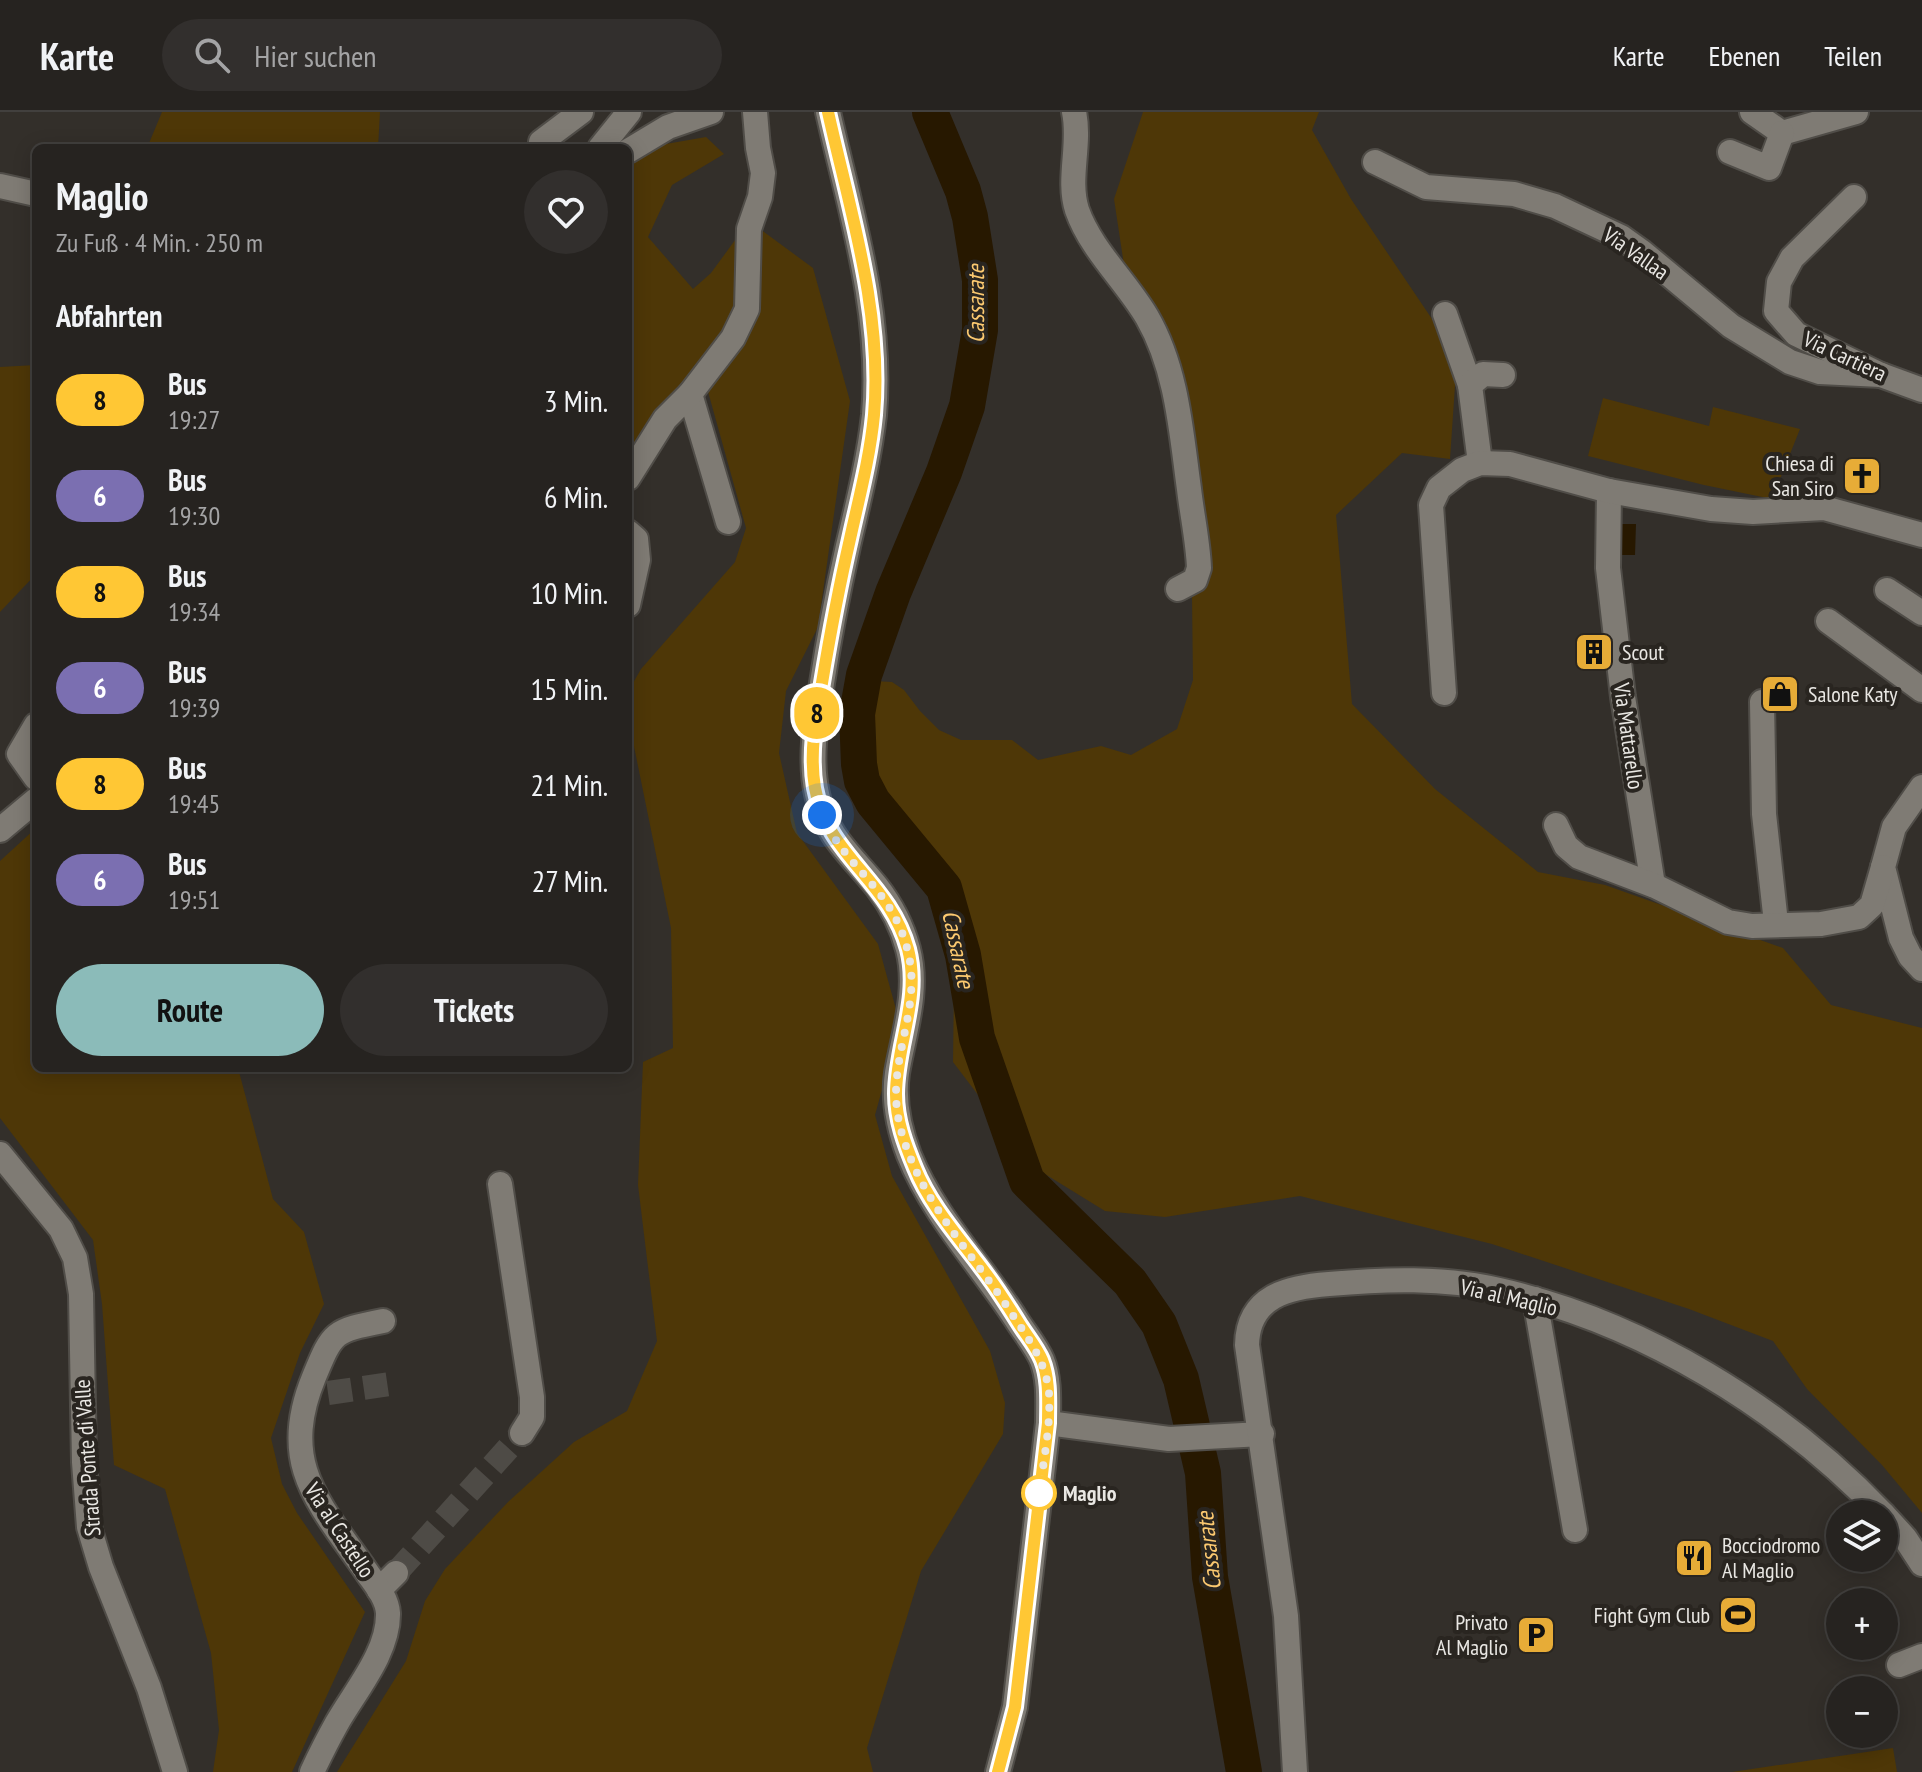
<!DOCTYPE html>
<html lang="de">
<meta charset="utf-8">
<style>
body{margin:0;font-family:"PT Sans Narrow",sans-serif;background:#322f2d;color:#f1f3f6;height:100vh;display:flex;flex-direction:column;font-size:30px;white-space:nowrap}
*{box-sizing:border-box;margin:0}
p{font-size:26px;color:#a4a4a5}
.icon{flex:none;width:44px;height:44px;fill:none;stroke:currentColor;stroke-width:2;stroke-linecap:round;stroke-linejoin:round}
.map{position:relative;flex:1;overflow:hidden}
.sheet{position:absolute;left:32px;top:32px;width:600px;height:928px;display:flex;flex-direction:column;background:#262320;border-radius:12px;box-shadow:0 4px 20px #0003,0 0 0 2px #42403e}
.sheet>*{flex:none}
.badge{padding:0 16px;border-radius:26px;font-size:28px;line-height:52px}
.buttons{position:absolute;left:1826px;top:1388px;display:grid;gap:16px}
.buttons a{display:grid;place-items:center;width:72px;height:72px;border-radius:50%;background:#262320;box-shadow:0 4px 20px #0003,0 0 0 2px #42403e;font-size:40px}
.you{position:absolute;width:40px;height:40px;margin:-20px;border:6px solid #fff;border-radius:50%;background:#1a73e8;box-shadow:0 0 0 12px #1a73e833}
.map>.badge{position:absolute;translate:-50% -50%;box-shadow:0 0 0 4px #fff}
h2{padding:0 24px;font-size:30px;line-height:72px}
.round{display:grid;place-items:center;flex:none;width:84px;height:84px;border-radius:42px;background:#322f2d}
.headline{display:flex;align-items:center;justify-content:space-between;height:136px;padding:0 24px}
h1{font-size:38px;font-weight:700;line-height:60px}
.cta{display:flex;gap:16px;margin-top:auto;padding:16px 24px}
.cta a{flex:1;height:92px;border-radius:48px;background:#8bbbb9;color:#111;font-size:32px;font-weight:700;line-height:92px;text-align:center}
.cta a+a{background:#322f2d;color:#f1f3f6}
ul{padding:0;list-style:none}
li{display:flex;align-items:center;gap:24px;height:96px;padding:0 24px}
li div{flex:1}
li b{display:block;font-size:30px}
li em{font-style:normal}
li .badge{min-width:88px;font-weight:700;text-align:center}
header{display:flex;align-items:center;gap:48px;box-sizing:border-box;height:112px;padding:0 40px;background:#262320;border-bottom:2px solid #42403e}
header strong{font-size:38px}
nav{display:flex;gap:44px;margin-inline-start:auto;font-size:28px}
.search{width:560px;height:72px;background:#322f2d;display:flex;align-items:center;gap:20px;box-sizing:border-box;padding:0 28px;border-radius:44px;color:#a4a4a5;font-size:30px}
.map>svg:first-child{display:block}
</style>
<header>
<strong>Karte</strong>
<div class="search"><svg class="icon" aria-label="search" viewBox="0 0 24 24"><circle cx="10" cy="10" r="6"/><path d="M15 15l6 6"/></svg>Hier suchen</div>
<nav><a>Karte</a><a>Ebenen</a><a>Teilen</a></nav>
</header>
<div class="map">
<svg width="1922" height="1660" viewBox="0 0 1922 1660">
<rect width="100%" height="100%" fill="#332f2a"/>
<!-- green -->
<g fill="#4e3707">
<path d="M 162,0 L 380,0 L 378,36 L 147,36 Z"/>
<path d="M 1143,0 L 1319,0 L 1312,18 L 1351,87 L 1457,244 L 1450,347 L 1402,341 L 1336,403 L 1352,592 L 1435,677 L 1538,760 L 1605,773 L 1783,836 L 1831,893 L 1922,916 L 1922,1401 L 1882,1353 L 1807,1277 L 1773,1229 L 1689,1197 L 1492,1132 L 1300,1084 L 1165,1105 L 1105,1099 L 1032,1054 L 953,950 L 954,873 L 943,790 L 877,694 L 874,569 L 892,570 L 904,578 L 920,599 L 939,618 L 961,628 L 1012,628 L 1038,648 L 1101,634 L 1131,643 L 1177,617 L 1193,568 L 1192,484 L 1168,290 L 1129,186 L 1114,87 Z"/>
<path d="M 706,25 L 724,42 L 672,73 L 648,125 L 693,177 L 711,161 L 749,109 L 813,156 L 850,289 L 818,515 L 786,579 L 779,641 L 797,721 L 878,832 L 894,890 L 900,913 L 875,1003 L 892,1064 L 990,1239 L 1005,1291 L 1003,1322 L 921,1459 L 867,1636 L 873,1660 L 337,1660 L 406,1549 L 425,1489 L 445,1457 L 508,1390 L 574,1330 L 627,1299 L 657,1229 L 638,1073 L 643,950 L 673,936 L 671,816 L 628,605 L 629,578 L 641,557 L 735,450 L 746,416 L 707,276 L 628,340 L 628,55 L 643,36 Z"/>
<path d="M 36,253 L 36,462 L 0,500 L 0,255 Z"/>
<path d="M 1603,286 L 1709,314 L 1713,295 L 1800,317 L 1772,387 L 1704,373 L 1588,344 Z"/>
<path d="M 36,716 L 36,956 L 238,956 L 273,1087 L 304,1120 L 324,1192 L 300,1241 L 271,1326 L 282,1372 L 297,1401 L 365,1500 L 292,1660 L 213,1660 L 219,1618 L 211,1541 L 165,1377 L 114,1353 L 102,1192 L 93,1128 L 0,1006 L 0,749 Z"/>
<path d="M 1893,1636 L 1897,1660 L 1732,1660 Z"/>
</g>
<!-- water -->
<path fill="#271800" d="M 1622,412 L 1636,412 L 1635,443 L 1621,443 Z"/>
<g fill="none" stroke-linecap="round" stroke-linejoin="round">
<!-- river -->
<path stroke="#271800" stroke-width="36" d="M 930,0 L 963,79 L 970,105 L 980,168 L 980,218 L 967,294 L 944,360 L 893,481 L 864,563 L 857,602 L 859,652 L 862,669 L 873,690 L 944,776 L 963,843 L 977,926 L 1027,1069 L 1130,1170 L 1159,1212 L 1181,1267 L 1203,1361 L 1210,1465 L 1244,1660"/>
<!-- minor-tunnel -->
<g stroke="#4e4b46" stroke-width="24" stroke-dasharray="24 12" stroke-linecap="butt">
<path d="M 328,1281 L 390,1272"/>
<path d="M 396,1461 L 522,1321"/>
</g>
<!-- minor casing -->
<g stroke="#504d48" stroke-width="28">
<g id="minor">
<path d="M 828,0 C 850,98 883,201 874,303 C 869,347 858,391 848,434 C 838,479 829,525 822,571 C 816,608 809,646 817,682 C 825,723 852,744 877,775 C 891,793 902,814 908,837 C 919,879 904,920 897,961 C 893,989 899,1017 909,1043 C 933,1103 981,1153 1016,1207 C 1024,1220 1036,1234 1042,1248 C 1050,1268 1048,1290 1048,1311 L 1015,1595 L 998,1660"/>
<path d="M 1074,0 C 1081,32 1067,67 1077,98 C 1091,138 1126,169 1147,205 C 1177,257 1181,319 1189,377 C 1192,403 1198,430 1199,456 L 1195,468 L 1178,477"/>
<path d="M 1752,0 L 1782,21 L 1856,0"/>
<path d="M 541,30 L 581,0"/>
<path d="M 600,36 L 629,0"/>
<path d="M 628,39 L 668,15 L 711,0"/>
<path d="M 1730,40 L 1769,56 L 1782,21"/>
<path d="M 1375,50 L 1426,75 L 1514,82 L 1555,94 L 1621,125 L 1642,140 L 1731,214 L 1790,250 L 1820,260 L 1881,263"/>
<path d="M 0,74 L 36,82"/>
<path d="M 1854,85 L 1792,146 L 1779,170 L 1776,199 L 1796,222 L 1881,263 L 1922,278"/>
<path d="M 1445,202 L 1470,273"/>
<path d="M 690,282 L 728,410"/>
<path d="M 1480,351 L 1470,273 L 1483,262 L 1503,263"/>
<path d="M 628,366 L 665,307 L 690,282 L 733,226 L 747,197 L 749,117 L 760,85 L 763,61 L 758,36 L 755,0"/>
<path d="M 1609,379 L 1608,456 L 1623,585 L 1653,773"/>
<path d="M 628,420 L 636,427 L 638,448 L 628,493"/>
<path d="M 1887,478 L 1922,501"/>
<path d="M 1828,509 L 1922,578"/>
<path d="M 1444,581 L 1431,393 L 1439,376 L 1462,358 L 1480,351 L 1510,352 L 1609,379 L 1711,397 L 1753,400 L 1824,396 L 1922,423"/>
<path d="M 1762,590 L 1764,702 L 1776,811"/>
<path d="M 36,613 L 19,642 L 36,666"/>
<path d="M 1922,675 L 1894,715 L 1883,755 L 1901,826 L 1910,844 L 1922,857"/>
<path d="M 1556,713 L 1566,734 L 1579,745 L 1655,774 L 1728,810 L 1752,814 L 1821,812 L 1859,805 L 1872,793 L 1883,755"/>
<path d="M 0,718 L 36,688"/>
<path d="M 0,1042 L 61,1117 L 75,1146 L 81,1182 L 84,1350 L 89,1415 L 101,1455 L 149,1576 L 175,1660"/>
<path d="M 500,1072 L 532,1285 L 532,1305 L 522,1321"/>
<path d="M 1535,1187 L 1575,1418"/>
<path d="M 1048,1311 L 1169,1327 L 1262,1322"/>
<path d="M 1884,1403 L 1905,1426 L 1922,1452"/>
<path d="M 379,1478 L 396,1461"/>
<path d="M 1899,1553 L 1922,1544"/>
<path d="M 312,1660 C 320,1643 328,1627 337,1611 C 355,1579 389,1540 388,1501 C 387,1485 374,1471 366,1459 C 319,1391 278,1352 314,1265 C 333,1219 333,1219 383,1209"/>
<path d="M 1295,1660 L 1286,1504 L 1247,1233 C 1248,1184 1288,1175 1329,1172 C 1384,1167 1444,1165 1499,1178 C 1642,1210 1782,1296 1883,1402"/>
</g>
</g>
<!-- minor -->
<use href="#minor" stroke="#7f7b74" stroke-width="24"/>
</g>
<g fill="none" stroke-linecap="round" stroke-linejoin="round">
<!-- line casing -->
<g stroke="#fff" stroke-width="18">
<path id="line" d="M 828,0 C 850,99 883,201 874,303 C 870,345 859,386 850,427 C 839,475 830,523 822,571 C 816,605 809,641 815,676 C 827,744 889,768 908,837 C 921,887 896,933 896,982 C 896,1008 905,1032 915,1056 C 931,1096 964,1131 989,1166 C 1000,1181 1010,1197 1020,1213 C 1027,1224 1037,1236 1042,1248 C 1050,1268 1048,1291 1048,1311 L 1015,1595 L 998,1660"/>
</g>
<!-- line -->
<use href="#line" stroke="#ffc734" stroke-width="12"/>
<!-- walk -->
<path stroke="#e9e7e3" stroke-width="8" stroke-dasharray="0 14.4" d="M 822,703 C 845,756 893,776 908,840 C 919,883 901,923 897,965 C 894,990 898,1013 907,1037 C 929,1099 979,1150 1014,1205 C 1030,1229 1046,1251 1049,1281 C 1051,1315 1043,1350 1039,1384 L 1039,1381"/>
</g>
<!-- icons -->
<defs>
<g id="church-square" transform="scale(2)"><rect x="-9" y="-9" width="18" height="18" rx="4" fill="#e7ac37" stroke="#292520"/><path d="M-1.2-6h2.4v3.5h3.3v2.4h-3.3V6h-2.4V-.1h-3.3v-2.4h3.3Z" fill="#111"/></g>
<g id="building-square" transform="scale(2)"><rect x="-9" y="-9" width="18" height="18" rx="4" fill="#e7ac37" stroke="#292520"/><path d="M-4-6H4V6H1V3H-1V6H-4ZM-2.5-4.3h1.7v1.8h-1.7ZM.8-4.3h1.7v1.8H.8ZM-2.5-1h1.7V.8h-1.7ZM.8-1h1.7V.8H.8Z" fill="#111"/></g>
<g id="shop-square" transform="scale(2)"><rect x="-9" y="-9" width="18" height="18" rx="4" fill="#e7ac37" stroke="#292520"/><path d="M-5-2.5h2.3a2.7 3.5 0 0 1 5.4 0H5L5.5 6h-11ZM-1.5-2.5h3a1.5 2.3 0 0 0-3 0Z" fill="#111"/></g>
<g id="restaurant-square" transform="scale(2)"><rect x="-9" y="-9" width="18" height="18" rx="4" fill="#e7ac37" stroke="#292520"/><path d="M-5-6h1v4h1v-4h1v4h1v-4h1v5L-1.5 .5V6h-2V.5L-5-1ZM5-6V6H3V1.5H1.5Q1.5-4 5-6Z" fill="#111"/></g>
<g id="stadium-square" transform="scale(2)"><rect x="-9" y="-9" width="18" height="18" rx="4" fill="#e7ac37" stroke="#292520"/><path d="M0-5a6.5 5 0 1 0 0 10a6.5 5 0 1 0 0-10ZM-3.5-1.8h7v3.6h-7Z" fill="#111"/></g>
<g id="parking-square" transform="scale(2)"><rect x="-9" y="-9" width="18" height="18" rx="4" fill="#e7ac37" stroke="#292520"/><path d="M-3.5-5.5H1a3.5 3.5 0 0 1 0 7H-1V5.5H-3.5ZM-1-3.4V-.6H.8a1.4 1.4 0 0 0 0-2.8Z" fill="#111"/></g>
</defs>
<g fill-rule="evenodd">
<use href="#church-square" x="1862" y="364"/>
<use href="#building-square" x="1594" y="540"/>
<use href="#shop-square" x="1780" y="582"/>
<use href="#restaurant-square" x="1694" y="1446"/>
<use href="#stadium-square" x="1738" y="1503"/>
<use href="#parking-square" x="1536" y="1523"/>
</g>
<!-- markers -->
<circle fill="#fff" stroke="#ffc734" stroke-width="4" cx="1039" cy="1381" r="16"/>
<g text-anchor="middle" stroke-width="8" stroke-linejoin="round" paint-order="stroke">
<!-- street labels -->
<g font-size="22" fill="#e9e7e3" stroke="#292520">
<text transform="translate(1636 141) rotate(35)" y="8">Via Vallaa</text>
<text transform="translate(1845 244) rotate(25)" y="8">Via Cartiera</text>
<text transform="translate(1629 624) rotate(82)" y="8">Via Mattarello</text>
<text transform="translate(1509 1185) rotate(13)" y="8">Via al Maglio</text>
<text transform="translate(87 1346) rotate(-94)" y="8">Strada Ponte di Valle</text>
<text transform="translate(340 1418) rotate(57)" y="8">Via al Castello</text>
</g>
<!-- poi labels -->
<g font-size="22" fill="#e9e7e3" stroke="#292520" text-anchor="end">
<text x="1834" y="359">Chiesa di<tspan x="1834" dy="25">San Siro</tspan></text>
<text x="1622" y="548" text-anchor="start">Scout</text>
<text x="1808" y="590" text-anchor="start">Salone Katy</text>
<text x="1722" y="1441" text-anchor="start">Bocciodromo<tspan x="1722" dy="25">Al Maglio</tspan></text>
<text x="1710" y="1511">Fight Gym Club</text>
<text x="1508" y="1518">Privato<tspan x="1508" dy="25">Al Maglio</tspan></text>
</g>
<!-- stop labels -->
<g font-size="22" font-weight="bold" fill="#e9e7e3" stroke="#292520" text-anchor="start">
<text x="1063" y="1389">Maglio</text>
</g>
<!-- water labels -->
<g font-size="24" font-style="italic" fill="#fcc970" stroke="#292520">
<text transform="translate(976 192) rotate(-90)" y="8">Cassarate</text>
<text transform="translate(958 837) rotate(78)" y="8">Cassarate</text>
<text transform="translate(1209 1439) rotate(-96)" y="8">Cassarate</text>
</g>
</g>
</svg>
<div class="buttons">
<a><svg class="icon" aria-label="layers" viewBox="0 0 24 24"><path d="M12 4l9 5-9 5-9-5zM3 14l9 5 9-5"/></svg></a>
<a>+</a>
<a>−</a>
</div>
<div class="you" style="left:822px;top:703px"></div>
<b class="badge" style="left:817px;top:601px;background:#ffc734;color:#111">8</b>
<section class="sheet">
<div class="headline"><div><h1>Maglio</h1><p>Zu Fuß · 4 Min. · 250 m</p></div><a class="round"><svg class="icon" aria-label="heart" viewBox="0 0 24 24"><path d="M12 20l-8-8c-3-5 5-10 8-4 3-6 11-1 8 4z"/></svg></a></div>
<h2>Abfahrten</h2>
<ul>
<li><span class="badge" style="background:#ffc734;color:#111">8</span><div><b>Bus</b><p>19:27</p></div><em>3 Min.</em></li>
<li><span class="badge" style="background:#7b6fb1;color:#fff">6</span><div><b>Bus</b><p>19:30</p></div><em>6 Min.</em></li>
<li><span class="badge" style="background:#ffc734;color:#111">8</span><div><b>Bus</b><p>19:34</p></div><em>10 Min.</em></li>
<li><span class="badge" style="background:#7b6fb1;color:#fff">6</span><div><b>Bus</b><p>19:39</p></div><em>15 Min.</em></li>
<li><span class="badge" style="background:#ffc734;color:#111">8</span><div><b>Bus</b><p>19:45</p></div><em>21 Min.</em></li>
<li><span class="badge" style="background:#7b6fb1;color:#fff">6</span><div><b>Bus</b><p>19:51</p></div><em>27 Min.</em></li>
</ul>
<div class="cta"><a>Route</a><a>Tickets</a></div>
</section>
</div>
